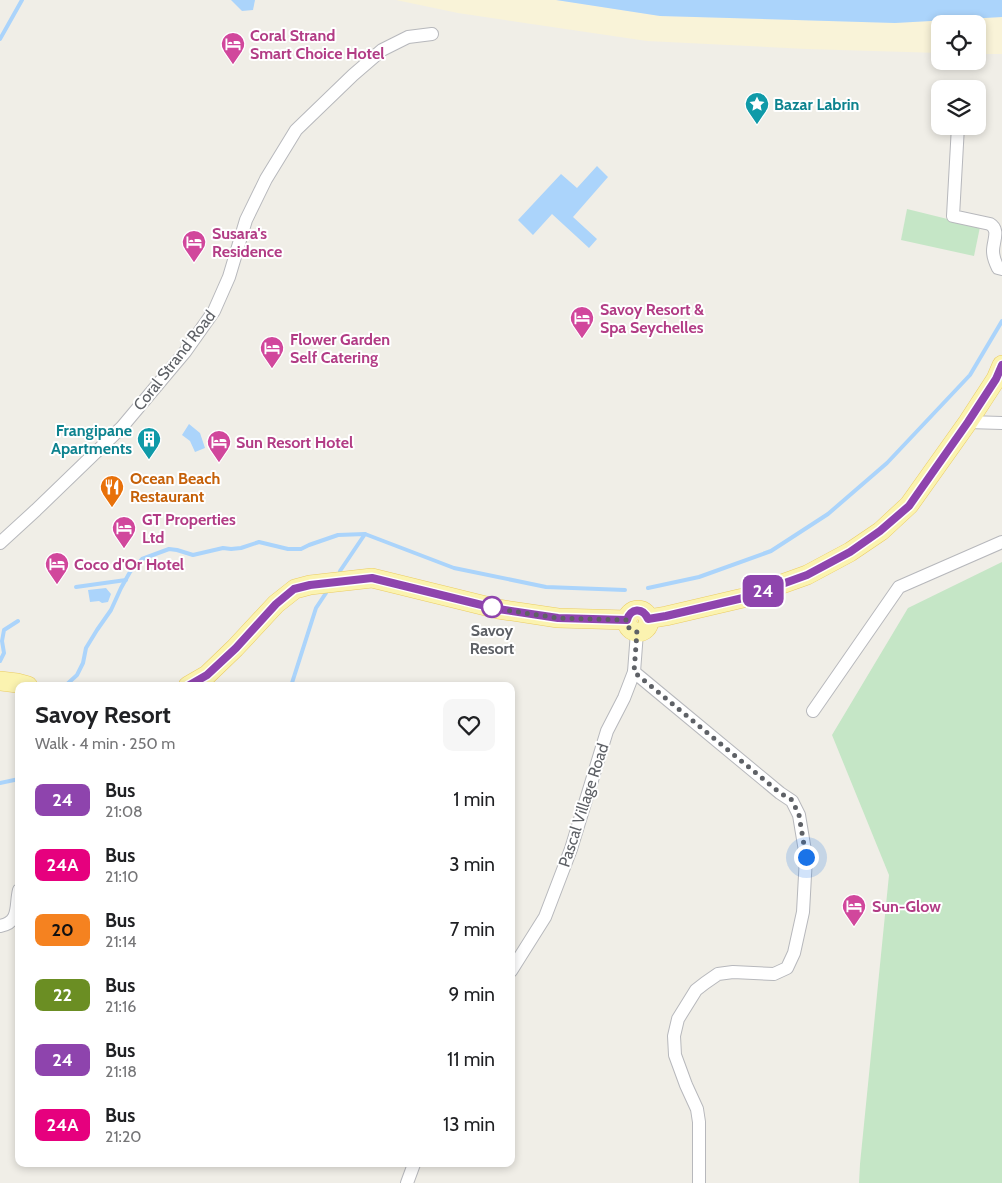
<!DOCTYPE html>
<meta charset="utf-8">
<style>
body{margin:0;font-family:Cabin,sans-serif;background:#f6f6f6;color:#202124;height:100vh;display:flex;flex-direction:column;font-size:19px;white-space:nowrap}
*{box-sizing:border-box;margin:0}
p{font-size:16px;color:#757577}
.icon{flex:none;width:28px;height:28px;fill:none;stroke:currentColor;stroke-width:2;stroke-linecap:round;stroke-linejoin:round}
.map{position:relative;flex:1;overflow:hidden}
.drawer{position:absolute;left:15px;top:682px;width:500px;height:485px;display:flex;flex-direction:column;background:#fff;border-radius:10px;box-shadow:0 2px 8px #0003}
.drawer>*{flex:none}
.badge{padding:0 10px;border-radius:8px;font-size:18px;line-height:32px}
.controls{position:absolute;left:931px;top:15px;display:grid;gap:10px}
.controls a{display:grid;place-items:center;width:55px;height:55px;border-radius:10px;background:#fff;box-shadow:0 2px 8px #0003;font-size:25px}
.you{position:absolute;width:25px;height:25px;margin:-12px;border:4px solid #fff;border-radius:50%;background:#1a73e8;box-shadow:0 0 0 8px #1a73e833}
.map>.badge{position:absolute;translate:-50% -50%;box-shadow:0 0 0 2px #fff}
.round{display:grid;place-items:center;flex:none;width:52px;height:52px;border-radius:10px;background:#f6f6f6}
.overview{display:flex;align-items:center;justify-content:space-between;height:85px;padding:0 20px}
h1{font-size:24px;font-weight:700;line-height:38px}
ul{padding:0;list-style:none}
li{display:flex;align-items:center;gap:15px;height:65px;padding:0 20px}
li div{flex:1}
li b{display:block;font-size:19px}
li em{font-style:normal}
li .badge{min-width:55px;font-weight:700;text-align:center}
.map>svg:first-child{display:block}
</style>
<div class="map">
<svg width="1002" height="1183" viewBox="0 0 1002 1183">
<rect width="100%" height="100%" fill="#f0eee7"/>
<!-- green -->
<g fill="#c5e6c6">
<path d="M 907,209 L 980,227 L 974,256 L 901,240 Z"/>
<path d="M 1002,562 L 1002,1183 L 859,1183 L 860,1164 L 889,875 L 832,735 L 908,608 Z"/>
</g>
<!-- sand -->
<path fill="#f9f3d8" d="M 396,0 L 556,0 L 660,16 L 895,23 L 1002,17 L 1002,54 L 978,54 L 978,24 L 940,24 L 940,53 L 807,49 L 647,41 L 458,13 Z"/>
<!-- water -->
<g fill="#abd4fb">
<path d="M 231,0 L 255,0 L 253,10 L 242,11 Z"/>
<path d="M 556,0 L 1002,0 L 1002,17 L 895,23 L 660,16 Z"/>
<path d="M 597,166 L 608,177 L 573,217 L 597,239 L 589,248 L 552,214 L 533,235 L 518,220 L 561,174 L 577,188 Z"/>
<path d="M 189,424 L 200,433 L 205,448 L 195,452 L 190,441 L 182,435 Z"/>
<path d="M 106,588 L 111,594 L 108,602 L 102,603 L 99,601 L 90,602 L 88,590 Z"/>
</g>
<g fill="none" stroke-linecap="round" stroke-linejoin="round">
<!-- stream -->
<g stroke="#abd4fb" stroke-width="4">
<path d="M 0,39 L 22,0"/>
<path d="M 340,571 L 365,534"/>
<path d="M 76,587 L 126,580"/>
<path d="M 648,588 L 699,577 L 771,551 L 828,514 L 887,463 L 970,375 L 1002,321"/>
<path d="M 0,661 L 4,653 L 2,641 L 4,630 L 18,621"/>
<path d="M 65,686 L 77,675 L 83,663 L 86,648 L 97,630 L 111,610 L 121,588 L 130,572 L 142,559 L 169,549 L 177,550 L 193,555 L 223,548 L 231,549 L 241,548 L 259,542 L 288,549 L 301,549 L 309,545 L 338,535 L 365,534 L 454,568 L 546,587 L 625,590"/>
<path d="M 291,686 L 316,608 L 326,593"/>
<path d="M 0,783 L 19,779"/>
<path d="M 222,1165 L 222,1164"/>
</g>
<!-- street casing -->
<g stroke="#b7b8bc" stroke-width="14">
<g id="street">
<path d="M 958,126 L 953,216 L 990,224 C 1000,230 993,241 993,251 C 993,257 995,262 998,268 L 1002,269"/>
<path d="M 968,422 L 1002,423"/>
<path d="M 0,543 L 36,510 L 122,427 L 185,352 L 214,311 L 229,277 L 246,220 L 266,179 L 296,130 L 353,75 L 382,50 L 408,37 L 432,34"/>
<path d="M 634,672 L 780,793 L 792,801 L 799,815 L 806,857 L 803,912 L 794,953 L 787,968 L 774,974 L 733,972 L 718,974 L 705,983 L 696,990 L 678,1019 L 674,1036 L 675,1055 L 686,1085 L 697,1109 L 699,1122 L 699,1183"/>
<path d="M 813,711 L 899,587 L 1002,542"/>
<path d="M 0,926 C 21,922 15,905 19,890"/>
<path d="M 511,971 L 545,917 L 571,849 L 607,731 L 624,698 L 634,672 L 637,632"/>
<path d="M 407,1183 L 414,1164"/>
</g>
</g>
<!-- primary casing -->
<g stroke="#ebcc64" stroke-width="20">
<g id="primary">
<circle cx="638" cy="621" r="11"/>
<path d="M 648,619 L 666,616 L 743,598 L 807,575 L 850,552 L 881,531 L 909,505 L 968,422 L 996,379 L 1002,365"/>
<path d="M 0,681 L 17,683 L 28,686"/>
<path d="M 188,686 L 207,675 L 235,648 L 276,604 L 295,589 L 310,585 L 372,578 L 498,609 L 558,618 L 627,620"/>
</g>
</g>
<!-- street -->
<use href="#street" stroke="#fff" stroke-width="12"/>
<!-- primary -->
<use href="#primary" stroke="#fbf3b0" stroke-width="19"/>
</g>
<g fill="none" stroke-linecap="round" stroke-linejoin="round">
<!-- line casing -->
<g stroke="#fff" stroke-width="11">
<path id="line" d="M 188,686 L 207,675 L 236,648 L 276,604 L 294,589 L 310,585 L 372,578 L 498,609 L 558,618 L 627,620 C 630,608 643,607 648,619 L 666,616 L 743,598 L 807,575 L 850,552 L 880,531 L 909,506 L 968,422 L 996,379 L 1002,365"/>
</g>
<!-- line -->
<use href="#line" stroke="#8e44ad" stroke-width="8"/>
<!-- walk -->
<path stroke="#5e6166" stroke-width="5" stroke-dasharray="0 9" d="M 492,607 L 498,609 L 558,618 L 627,620 L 629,628 L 637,632 L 634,672 L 780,793 L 792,800 L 799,815 L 806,857"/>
</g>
<!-- icons -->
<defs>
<g id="hotel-pin" transform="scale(1.25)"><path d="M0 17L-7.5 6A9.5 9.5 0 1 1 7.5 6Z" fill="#d1479c" stroke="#fff"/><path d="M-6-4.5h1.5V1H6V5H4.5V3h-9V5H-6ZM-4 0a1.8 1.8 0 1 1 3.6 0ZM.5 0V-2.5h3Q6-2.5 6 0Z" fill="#fff"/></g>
<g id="sight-pin" transform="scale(1.25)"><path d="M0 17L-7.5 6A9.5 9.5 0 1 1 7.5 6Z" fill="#0f9aa8" stroke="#fff"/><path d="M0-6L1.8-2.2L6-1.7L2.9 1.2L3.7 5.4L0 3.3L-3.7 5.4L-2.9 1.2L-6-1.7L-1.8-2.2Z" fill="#fff"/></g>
<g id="building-pin" transform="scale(1.25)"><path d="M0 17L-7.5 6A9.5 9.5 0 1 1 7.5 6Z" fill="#0f9aa8" stroke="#fff"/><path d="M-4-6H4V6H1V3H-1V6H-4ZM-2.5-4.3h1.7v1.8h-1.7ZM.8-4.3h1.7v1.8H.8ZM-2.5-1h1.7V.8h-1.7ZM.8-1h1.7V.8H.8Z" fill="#fff"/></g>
<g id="restaurant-pin" transform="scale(1.25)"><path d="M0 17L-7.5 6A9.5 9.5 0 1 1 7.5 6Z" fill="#e8710a" stroke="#fff"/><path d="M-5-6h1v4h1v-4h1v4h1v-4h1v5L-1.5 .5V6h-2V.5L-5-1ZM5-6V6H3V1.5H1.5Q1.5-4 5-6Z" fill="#fff"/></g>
</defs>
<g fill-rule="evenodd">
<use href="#hotel-pin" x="233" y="44"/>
<use href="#sight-pin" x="757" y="104"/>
<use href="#hotel-pin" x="194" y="242"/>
<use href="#hotel-pin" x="582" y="318"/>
<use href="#hotel-pin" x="272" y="348"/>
<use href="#building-pin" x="149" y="439"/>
<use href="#hotel-pin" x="219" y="442"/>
<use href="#restaurant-pin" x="112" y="487"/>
<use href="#hotel-pin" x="124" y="528"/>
<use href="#hotel-pin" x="57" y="564"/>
<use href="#hotel-pin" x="854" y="906"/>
</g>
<!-- markers -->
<circle fill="#fff" stroke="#8e44ad" stroke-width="2.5" cx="492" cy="607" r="10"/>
<g text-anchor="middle" stroke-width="4" stroke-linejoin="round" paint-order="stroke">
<!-- hotel labels -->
<g font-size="16" font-weight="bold" fill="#b23c85" stroke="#fff" text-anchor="start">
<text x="250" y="41">Coral Strand<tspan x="250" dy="18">Smart Choice Hotel</tspan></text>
<text x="212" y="239">Susara's<tspan x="212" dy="18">Residence</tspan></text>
<text x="600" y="315">Savoy Resort &amp;<tspan x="600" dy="18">Spa Seychelles</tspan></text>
<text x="290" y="345">Flower Garden<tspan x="290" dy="18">Self Catering</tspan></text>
<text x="236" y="448">Sun Resort Hotel</text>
<text x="142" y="525">GT Properties<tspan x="142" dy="18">Ltd</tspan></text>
<text x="74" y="570">Coco d'Or Hotel</text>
<text x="872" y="912">Sun-Glow</text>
</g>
<!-- culture labels -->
<g font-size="16" font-weight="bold" fill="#0d838f" stroke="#fff" text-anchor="start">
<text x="774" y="110">Bazar Labrin</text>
<text x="132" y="436" text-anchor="end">Frangipane<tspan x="132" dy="18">Apartments</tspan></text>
</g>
<!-- street labels -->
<g font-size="16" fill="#5e6166" stroke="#fff">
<text transform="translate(174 360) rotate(-52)" y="6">Coral Strand Road</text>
<text transform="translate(583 805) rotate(-72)" y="6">Pascal Village Road</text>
</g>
<!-- food labels -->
<g font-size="16" font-weight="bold" fill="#c56008" stroke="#fff" text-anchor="start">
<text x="130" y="484">Ocean Beach<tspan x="130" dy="18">Restaurant</tspan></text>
</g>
<!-- stop labels -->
<g font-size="16" font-weight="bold" fill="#5e6166" stroke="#fff">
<text x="492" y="636">Savoy<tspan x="492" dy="18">Resort</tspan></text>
</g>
</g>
</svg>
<div class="controls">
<a><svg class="icon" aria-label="locate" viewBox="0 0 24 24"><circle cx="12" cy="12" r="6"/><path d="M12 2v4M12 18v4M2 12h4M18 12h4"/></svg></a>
<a><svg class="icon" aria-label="layers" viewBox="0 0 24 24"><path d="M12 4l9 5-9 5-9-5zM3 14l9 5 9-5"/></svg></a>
</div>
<div class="you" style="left:806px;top:857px"></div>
<b class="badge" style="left:763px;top:591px;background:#8e44ad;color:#fff">24</b>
<section class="drawer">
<div class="overview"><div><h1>Savoy Resort</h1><p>Walk · 4 min · 250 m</p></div><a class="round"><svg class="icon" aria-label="heart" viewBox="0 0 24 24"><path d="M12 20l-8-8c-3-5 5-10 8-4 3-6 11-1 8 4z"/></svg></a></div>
<ul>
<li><span class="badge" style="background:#8e44ad;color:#fff">24</span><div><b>Bus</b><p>21:08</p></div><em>1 min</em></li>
<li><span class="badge" style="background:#e6007e;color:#fff">24A</span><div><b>Bus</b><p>21:10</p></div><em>3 min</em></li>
<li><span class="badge" style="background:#f58220;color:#111">20</span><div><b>Bus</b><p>21:14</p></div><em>7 min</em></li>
<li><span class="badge" style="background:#6b8e23;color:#fff">22</span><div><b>Bus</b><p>21:16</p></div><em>9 min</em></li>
<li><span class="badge" style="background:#8e44ad;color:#fff">24</span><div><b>Bus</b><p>21:18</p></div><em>11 min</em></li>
<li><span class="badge" style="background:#e6007e;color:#fff">24A</span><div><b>Bus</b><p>21:20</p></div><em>13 min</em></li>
</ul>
</section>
</div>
